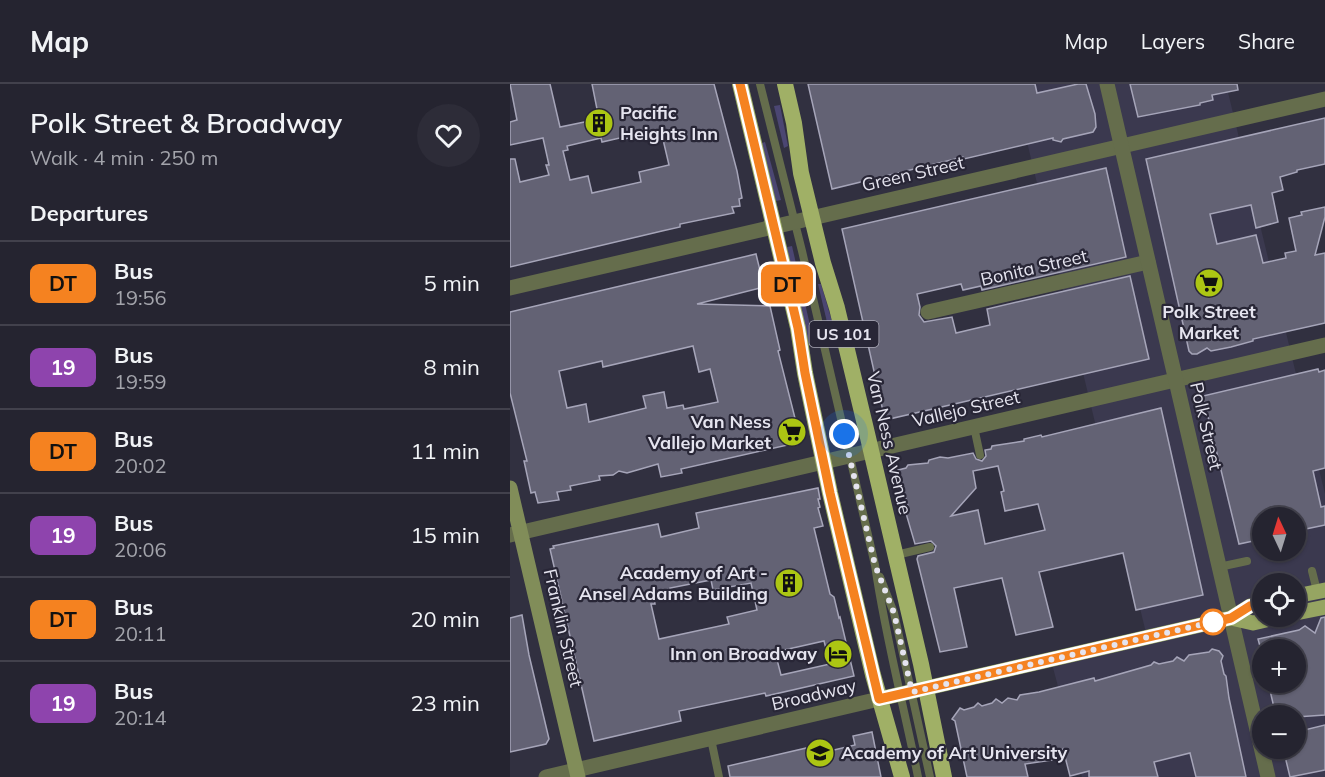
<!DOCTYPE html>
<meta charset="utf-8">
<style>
body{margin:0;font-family:Mulish,sans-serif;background:#2d2c38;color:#f1f3f6;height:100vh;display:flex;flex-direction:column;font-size:22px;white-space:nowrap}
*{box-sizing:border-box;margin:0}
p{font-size:20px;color:#a3a4ab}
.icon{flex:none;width:33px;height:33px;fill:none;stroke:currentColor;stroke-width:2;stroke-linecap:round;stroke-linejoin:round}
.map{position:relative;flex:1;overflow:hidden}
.panel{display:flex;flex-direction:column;background:#252430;width:510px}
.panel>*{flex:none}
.badge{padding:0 12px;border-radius:9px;font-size:21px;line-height:39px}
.needle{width:39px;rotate:356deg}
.fabs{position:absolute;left:742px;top:423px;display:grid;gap:12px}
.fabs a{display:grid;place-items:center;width:54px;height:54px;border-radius:50%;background:#252430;box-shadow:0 2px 4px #0004,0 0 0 2px #42414c;font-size:30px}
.you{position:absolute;width:30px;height:30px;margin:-15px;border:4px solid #fff;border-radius:50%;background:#1a73e8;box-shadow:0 0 0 9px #1a73e833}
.map>.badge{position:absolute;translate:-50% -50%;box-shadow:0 0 0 3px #fff}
h2{padding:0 30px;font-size:22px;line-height:54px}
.round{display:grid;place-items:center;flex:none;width:63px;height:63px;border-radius:32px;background:#2d2c38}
.headline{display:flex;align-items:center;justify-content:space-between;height:102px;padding:0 30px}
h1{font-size:28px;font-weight:600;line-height:45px}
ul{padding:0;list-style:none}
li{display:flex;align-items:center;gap:18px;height:84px;padding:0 30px;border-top:2px solid #42414c}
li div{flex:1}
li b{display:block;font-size:22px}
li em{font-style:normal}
li .badge{min-width:66px;font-weight:700;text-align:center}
header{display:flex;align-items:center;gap:36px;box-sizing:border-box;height:84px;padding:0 30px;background:#252430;border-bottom:2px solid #42414c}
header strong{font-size:28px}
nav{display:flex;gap:33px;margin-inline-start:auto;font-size:21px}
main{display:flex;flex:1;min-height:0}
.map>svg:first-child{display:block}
</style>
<header>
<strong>Map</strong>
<nav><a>Map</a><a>Layers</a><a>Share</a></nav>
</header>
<main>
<section class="panel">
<div class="headline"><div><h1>Polk Street &amp; Broadway</h1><p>Walk · 4 min · 250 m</p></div><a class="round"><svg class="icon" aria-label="heart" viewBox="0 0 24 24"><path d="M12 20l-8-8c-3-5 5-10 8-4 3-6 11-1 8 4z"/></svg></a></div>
<h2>Departures</h2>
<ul>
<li><span class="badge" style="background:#f58220;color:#111">DT</span><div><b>Bus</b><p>19:56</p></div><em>5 min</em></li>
<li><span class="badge" style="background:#8e44ad;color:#fff">19</span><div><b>Bus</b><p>19:59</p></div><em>8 min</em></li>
<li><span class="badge" style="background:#f58220;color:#111">DT</span><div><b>Bus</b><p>20:02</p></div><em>11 min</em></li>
<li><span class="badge" style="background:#8e44ad;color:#fff">19</span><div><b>Bus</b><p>20:06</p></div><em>15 min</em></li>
<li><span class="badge" style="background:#f58220;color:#111">DT</span><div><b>Bus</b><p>20:11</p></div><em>20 min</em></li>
<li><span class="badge" style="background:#8e44ad;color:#fff">19</span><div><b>Bus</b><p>20:14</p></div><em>23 min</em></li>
</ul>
</section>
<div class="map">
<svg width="815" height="693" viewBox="0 0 815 693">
<rect width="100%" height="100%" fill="#313040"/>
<!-- built -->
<path fill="#3b394f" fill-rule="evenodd" d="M 503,0 L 716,0 L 815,410 L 815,693 L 572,693 L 541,576 L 637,553 ZM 753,434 L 786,434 L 786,466 L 753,466 ZM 753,500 L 786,500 L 786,532 L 753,532 ZM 753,566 L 786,566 L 786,598 L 753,598 ZM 753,632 L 786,632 L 786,664 L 753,664 Z"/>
<!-- green -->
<g fill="#4b4672">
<path d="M 270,21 L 278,62 L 274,64 L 264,22 Z"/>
<path d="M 255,58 L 271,116 L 266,117 L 252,59 Z"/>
<path d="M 282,162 L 304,259 L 299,261 L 277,163 Z"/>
<path d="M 308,200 L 311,200 L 327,254 L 321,255 Z"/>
</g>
<!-- building -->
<g fill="#636274" stroke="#a6a5b9" stroke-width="1.5" fill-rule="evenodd">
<path d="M 0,0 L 40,0 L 50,43 L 89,35 L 82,0 L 204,0 L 227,87 L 232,114 L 229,115 L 230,122 L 222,123 L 224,129 L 170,140 L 170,143 L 152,147 L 0,183 L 0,75 L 5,75 L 10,98 L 39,91 L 36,81 L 39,81 L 33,54 L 0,61 L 0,38 L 7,36 ZM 151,47 L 159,81 L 129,88 L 131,98 L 82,109 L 78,92 L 60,96 L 53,67 L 58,66 L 57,62 L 91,54 L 92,58 L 114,53 L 115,55 Z"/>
<path d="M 298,0 L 525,0 L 527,9 L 568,0 L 576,0 L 585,30 L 586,43 L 583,48 L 553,55 L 551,58 L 543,56 L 543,54 L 454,75 L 453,73 L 322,105 Z"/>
<path d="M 620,0 L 727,0 L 728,6 L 702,11 L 703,16 L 690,19 L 690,21 L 628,33 Z"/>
<path d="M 815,34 L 815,80 L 787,86 L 787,88 L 770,93 L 773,106 L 762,109 L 768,138 L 746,144 L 741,121 L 700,130 L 707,160 L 746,151 L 753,179 L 776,174 L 775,169 L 786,167 L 779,134 L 792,131 L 791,128 L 815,123 L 815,133 L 805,171 L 815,169 L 815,239 L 743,255 L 743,257 L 721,263 L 701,267 L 697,264 L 687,270 L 682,270 L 679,267 L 677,258 L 636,75 Z"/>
<path d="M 596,84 L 616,173 L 472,206 L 471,202 L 453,206 L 451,200 L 407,210 L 410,223 L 409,231 L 414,238 L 442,233 L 446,249 L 480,241 L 477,225 L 620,192 L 639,275 L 375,336 L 332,145 Z"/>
<path d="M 246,170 L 254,203 L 187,220 L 260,222 L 270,266 L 268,267 L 291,358 L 171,385 L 172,389 L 151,393 L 148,380 L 117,389 L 109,387 L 103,391 L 89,392 L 90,396 L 60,402 L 61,406 L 47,408 L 49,416 L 28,419 L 25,408 L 21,409 L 14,377 L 17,377 L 0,309 L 0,228 ZM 183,262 L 189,288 L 200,285 L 208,318 L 174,325 L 173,321 L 157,324 L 154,308 L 133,312 L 136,324 L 79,338 L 76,320 L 57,324 L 49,287 L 92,277 L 93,283 Z"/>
<path d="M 808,285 L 809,288 L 815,286 L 815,384 L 803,387 L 811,423 L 815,422 L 815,441 L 786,447 L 786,434 L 753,434 L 753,455 L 729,460 L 693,312 Z"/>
<path d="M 651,324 L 693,511 L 626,526 L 613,469 L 529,488 L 543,543 L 506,551 L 492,494 L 444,504 L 457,563 L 430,568 L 407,475 L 408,472 L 424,468 L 426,462 L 421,457 L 405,460 L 395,426 L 398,422 L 388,386 L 396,384 L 398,381 L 418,379 L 419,376 L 430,373 L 438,374 L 463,369 L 466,375 L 472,377 L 476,372 L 475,366 L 481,365 L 482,362 L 514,357 L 514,355 L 531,351 L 532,353 ZM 488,382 L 494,407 L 491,408 L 495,427 L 528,420 L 535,446 L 475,460 L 468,426 L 441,432 L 466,404 L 463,387 Z"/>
<path d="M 308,404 L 310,415 L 308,415 L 310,423 L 308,424 L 313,442 L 304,444 L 320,510 L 324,513 L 329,534 L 330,533 L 344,592 L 256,612 L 255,609 L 169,627 L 171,637 L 84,657 L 40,465 L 44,464 L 43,462 L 148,440 L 151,453 L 189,444 L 186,429 ZM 201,496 L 203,506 L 241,499 L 247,526 L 217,533 L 219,540 L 149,555 L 141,520 L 145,520 L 144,514 L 161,511 L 160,504 ZM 314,557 L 320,580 L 271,591 L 265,568 Z"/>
<path d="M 12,531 L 19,571 L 39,655 L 36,660 L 0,668 L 0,534 Z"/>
<path d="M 815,533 L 815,631 L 786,633 L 766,632 L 758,598 L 786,598 L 786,566 L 751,566 L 748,555 L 789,546 L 795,542 L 805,549 L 811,534 Z"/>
<path d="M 702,565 L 709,567 L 713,572 L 711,577 L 714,590 L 716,592 L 719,614 L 736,693 L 686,693 L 680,669 L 644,678 L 648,693 L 579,693 L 579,687 L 560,692 L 553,665 L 542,676 L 515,680 L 518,693 L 457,693 L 445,637 L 442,635 L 450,624 L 454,626 L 464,623 L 468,619 L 472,622 L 482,619 L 486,615 L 492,619 L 498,614 L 507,616 L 510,611 L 529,608 L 584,594 L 585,597 L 641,581 L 644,578 L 649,580 L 663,577 L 667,573 L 674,577 L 679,571 L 699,568 Z"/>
<path d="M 815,641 L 815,686 L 780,693 L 773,664 L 786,664 L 786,648 Z"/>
<path d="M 362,648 L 371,693 L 220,693 L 218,682 L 305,662 L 307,670 L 345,661 L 343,652 Z"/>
</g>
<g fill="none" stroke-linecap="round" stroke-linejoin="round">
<!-- service -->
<g stroke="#656d4c" stroke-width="8">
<path d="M 250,0 L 292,167 L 365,481 C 375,552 394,622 408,693"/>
<path d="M 464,343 L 470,371"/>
<path d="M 386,471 L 420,463"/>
<path d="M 709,483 L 737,477"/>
<path d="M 802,487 L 807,507"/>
<path d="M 370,493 L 384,529 L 420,693"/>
<path d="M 201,655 L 209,693"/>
</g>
<!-- minor -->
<g stroke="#656d4c" stroke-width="15">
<path d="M 0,204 L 815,15"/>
<path d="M 418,228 L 638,178"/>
<path d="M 0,451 L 815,261"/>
</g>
<!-- tertiary -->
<g stroke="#656d4c" stroke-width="15">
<path d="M 597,0 L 758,693"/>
<path d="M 36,693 L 369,615"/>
</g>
<!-- secondary -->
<path stroke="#818d59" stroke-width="15" d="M 0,404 L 68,693"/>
<!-- primary -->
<g stroke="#96a562" stroke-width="15">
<path d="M 786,512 L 815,506"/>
<path d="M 786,529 L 815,523"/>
<path d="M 721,534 L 743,539 L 772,532"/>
<path d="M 369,615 L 721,534 L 740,522 L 753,519"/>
</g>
<!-- trunk -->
<g stroke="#a0b066" stroke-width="16">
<path d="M 230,0 L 288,244 L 295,289 L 320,409 L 363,591 L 392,693"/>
<path d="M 275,0 L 284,39 L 291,89 L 313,179 L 327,224 L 356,345 L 411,580 L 434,693"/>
</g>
</g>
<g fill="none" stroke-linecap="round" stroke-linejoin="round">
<!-- line casing -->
<g stroke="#fff" stroke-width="14">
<path id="line" d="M 230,0 L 288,244 L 295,289 L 320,409 L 369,615 L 721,534 L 740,522 L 753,519"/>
</g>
<!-- line -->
<use href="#line" stroke="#f58220" stroke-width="9"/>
<!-- walk -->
<path stroke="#e5e4ef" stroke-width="6" stroke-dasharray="0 10.8" d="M 334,350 L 365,481 L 384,529 L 402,608 L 703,538"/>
</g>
<!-- icons -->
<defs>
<g id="building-disc" transform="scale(1.5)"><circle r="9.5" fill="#acc613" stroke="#282636"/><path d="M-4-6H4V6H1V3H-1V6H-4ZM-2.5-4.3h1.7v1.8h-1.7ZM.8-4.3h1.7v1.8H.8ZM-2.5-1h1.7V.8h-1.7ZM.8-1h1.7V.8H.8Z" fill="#111"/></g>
<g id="supermarket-disc" transform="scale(1.5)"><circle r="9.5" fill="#acc613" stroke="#282636"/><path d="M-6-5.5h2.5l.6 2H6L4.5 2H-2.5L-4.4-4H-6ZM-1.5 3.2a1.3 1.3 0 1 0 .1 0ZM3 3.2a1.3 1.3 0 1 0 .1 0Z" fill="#111"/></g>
<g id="hotel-disc" transform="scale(1.5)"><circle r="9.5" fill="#acc613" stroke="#282636"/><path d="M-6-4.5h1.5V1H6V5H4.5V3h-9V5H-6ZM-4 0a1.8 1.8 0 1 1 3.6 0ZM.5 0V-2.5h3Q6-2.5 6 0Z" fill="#111"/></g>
<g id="university-disc" transform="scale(1.5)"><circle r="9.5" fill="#acc613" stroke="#282636"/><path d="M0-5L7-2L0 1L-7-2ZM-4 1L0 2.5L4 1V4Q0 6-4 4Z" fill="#111"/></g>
</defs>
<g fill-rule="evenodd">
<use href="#building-disc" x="89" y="39"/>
<use href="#supermarket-disc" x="699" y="199"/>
<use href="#supermarket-disc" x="282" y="348"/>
<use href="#building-disc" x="279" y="499"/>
<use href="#hotel-disc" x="328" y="570"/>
<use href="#university-disc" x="310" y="669"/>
</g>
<!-- markers -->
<circle fill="#fff" stroke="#f58220" stroke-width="3" cx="703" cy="538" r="12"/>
<g text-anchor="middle" stroke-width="4.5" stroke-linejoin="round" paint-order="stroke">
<!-- shield labels -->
<rect fill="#282636" stroke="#acabb8" stroke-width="1.5" x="299.5" y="237" width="69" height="26" rx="4.5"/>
<g font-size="16" font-weight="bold" fill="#e5e4ef">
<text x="334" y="256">US 101</text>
</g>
<!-- poi labels -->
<g font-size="18" font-weight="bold" fill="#e5e4ef" stroke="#282636" text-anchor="end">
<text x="110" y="35" text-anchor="start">Pacific<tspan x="110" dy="21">Heights Inn</tspan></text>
<text x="699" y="234" text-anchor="middle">Polk Street<tspan x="699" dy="21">Market</tspan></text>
<text x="261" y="344">Van Ness<tspan x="261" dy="21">Vallejo Market</tspan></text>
<text x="258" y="495">Academy of Art -<tspan x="258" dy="21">Ansel Adams Building</tspan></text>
<text x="307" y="576">Inn on Broadway</text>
<text x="331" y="675" text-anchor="start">Academy of Art University</text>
</g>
<!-- street labels -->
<g font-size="18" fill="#e5e4ef" stroke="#282636">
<text transform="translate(403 90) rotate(-13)" y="6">Green Street</text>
<text transform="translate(524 184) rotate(-13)" y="6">Bonita Street</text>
<text transform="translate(456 325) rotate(-13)" y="6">Vallejo Street</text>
<text transform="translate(696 342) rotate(77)" y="6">Polk Street</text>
<text transform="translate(379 359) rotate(77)" y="6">Van Ness Avenue</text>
<text transform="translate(53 544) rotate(77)" y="6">Franklin Street</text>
<text transform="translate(304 611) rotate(-13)" y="6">Broadway</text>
</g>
</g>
</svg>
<div class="fabs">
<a><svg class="needle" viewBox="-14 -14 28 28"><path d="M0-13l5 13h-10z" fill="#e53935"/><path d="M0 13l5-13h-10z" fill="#a3a4ab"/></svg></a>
<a><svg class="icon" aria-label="locate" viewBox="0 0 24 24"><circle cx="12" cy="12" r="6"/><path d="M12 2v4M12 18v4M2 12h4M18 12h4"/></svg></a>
<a>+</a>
<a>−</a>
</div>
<div class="you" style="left:334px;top:350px"></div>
<b class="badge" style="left:277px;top:200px;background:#f58220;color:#111">DT</b>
</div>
</main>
